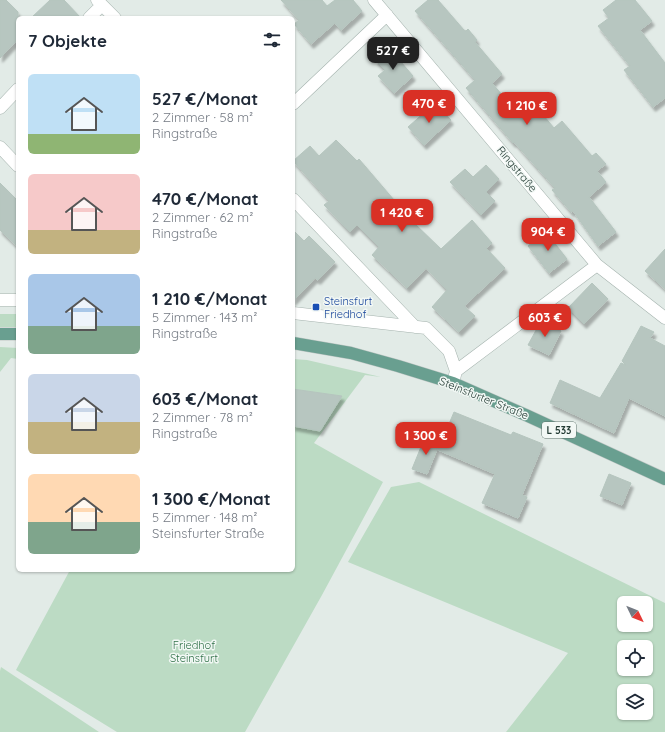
<!DOCTYPE html>
<html lang="de">
<head>
<meta charset="utf-8">
<style>
  :root { --surface:#fff; --page:#f6f6f7; --text:#1f2937; --muted:#747a83; --accent:#d93025 }
  body { margin:0; font-family:Quicksand,sans-serif; background:var(--page); color:var(--text); height:100vh; display:flex; flex-direction:column; font-size:15px; white-space:nowrap }
  * { box-sizing:border-box; margin:0 }
  p { font-size:13px; color:var(--muted) }
  .icon { flex:none; width:22px; height:22px; fill:none; stroke:currentColor; stroke-width:2; stroke-linecap:round; stroke-linejoin:round }
  .map { position:relative; flex:1; overflow:hidden }
  .drawer { position:absolute; left:16px; top:16px; width:279px; height:556px; display:flex; flex-direction:column; background:var(--surface); border-radius:6px; box-shadow:0 1px 3px #0004 }
  .drawer>* { flex:none }
  .needle { width:26px; rotate:133deg }
  .tools { position:absolute; left:617px; top:596px; display:grid; gap:8px }
  .tools a { display:grid; place-items:center; width:36px; height:36px; border-radius:6px; background:var(--surface); box-shadow:0 1px 3px #0004; font-size:20px }
  .price { position:absolute; translate:-50% -34px; padding:0 9px; border-radius:8px; background:var(--accent); color:#fff; font-size:13px; line-height:26px; filter:drop-shadow(0 1px 2px #0008) }
  .price::after { content:''; position:absolute; left:50%; top:24px; width:12px; height:9px; margin-left:-6px; background:inherit; clip-path:polygon(0 0,100% 0,50% 100%) }
  .price.current { background:#222; color:#fff }
  ul { padding:0; list-style:none }
  li { display:flex; align-items:center; gap:12px; height:100px; padding:0 12px }
  li span { display:grid; place-items:center; flex:none; width:112px; height:80px; border-radius:6px; color:#555 }
  li>.icon { margin-inline-start:auto }
  span .icon { width:48px; height:48px; fill:#fffc; stroke-width:1 }
  li b { font-size:17px }
  h2 { display:flex; justify-content:space-between; align-items:center; height:48px; padding:0 12px; font-size:17px }
  .map>svg:first-child { display:block }
</style>
</head>
<body>
<div class="map">
<svg width="665" height="732" viewBox="0 0 665 732">
  <defs>
    <filter id="shadow"><feDropShadow dx="2.5" dy="4.5" stdDeviation="1" flood-color="#0004"/></filter>
  </defs>
  <rect width="100%" height="100%" fill="#e2ebe7"/>
  <path fill="#bcdbc4" fill-rule="evenodd" d="M0,314h18v13h-18z
    M0,347l18,1v11l-7,-1 -11,14z
    M293,359l14,1 74,17 -16,-2 -51,68 69,39 -61,113 -77,137h-128l-101,-62 54,-100h223z
    M419,482l246,121v129h-159l62,-79 -220,-91 43,-75zM624,603h22v22h-22zM624,647h22v22h-22zM624,691h22v22h-22z
    M1,667l12,8 86,57h-99v-61z"/>
  <path fill="#b7c6c0" stroke="#b5c5be" filter="url(#shadow)" d="M0,0h6l12,12v27l-18,19z
    M50,0h14l17,18h-50z
    M281,0h41l5,6 8,-6h18l9,11 -21,19 -6,-7 -24,21 -17,-20 5,-4z
    M428,0h10l26,30 2,1 2,-2 9,11 -2,2 27,32 -10,9 21,25 14,-12 27,32 8,-7 30,35 4,-3 10,11 -9,7 9,11 -17,15 27,35 -18,14 -25,-35 -2,1 -19,-22 3,-2 -41,-46 -1,1 -47,-55 9,-8 -60,-69z
    M616,0h19l17,21 -12,9 25,33v35l-12,9 -29,-37 6,-4 -32,-40 11,-8 -6,-8z
    M389,48l24,28 -19,17 -16,-17 7,-6 -10,-10z
    M435,103l16,17 -27,25 -16,-18z
    M336,140l21,21 2,-2 53,62 29,28 31,-29 20,23 -6,5 19,20 -41,38 11,10 -16,16 -27,-25 15,-17 -21,-22 -19,20 -35,-33 7,-8 -22,-22 -7,7 -26,-27 5,-4 -36,-40 17,-15 9,10z
    M486,165l13,14 -13,13 9,9 -14,14 -31,-33 15,-13 8,8z
    M0,183l18,18v46l-18,-17z
    M293,230l11,11 5,-5 26,26 -17,18 -3,-2 -22,23z
    M546,232l21,27 -18,14 -21,-27z
    M665,249v40l-20,-18z
    M592,283l16,16 -24,25 -16,-16z
    M541,321l20,10 -12,24 -21,-10z
    M641,326l13,6 -4,6 15,8v70l-36,-18 -15,35 -64,-30 10,-23 40,18 21,-35 5,2 -4,-4z
    M293,389l49,7 -22,35 -27,-5z
    M454,412l57,23 2,-3 30,12 -21,51 5,2 -9,21 -36,-15 13,-29 -57,-24z
    M425,437l15,5 -13,32 -15,-5z
    M609,474l22,9 -9,22 -22,-9z"/>
  <g fill="none" stroke-linecap="round" stroke-linejoin="round">
    <defs>
      <path id="minor" d="M97,0l18,18
        M374,0l223,265 68,53
        M89,18l13,-13
        M293,104l94,-89
        M0,108l18,-19
        M0,147l18,19
        M293,199l122,128
        M0,300h18
        M293,313l133,15 23,23 7,20 -3,12
        M456,371l141,-106"/>
      <path id="major" d="M0,334h18
        M293,343l58,10 47,13 55,17 75,33 137,63"/>
    </defs>
    <use href="#minor" stroke="#a5b3ae" stroke-width="13"/>
    <use href="#major" stroke="#c1c8c6" stroke-width="13"/>
    <use href="#minor" stroke="#fff" stroke-width="12"/>
    <use href="#major" stroke="#699f90" stroke-width="12"/>
  </g>
  <rect fill="#1a4fb4" stroke="#f2f8f5" stroke-width="1.5" x="312" y="303" width="8" height="8" rx="2"/>
  <g text-anchor="middle" dominant-baseline="central" stroke-width="3" stroke-linejoin="round" paint-order="stroke">
    <rect fill="#f2f8f5" stroke="#61746e" stroke-width="1" x="542" y="422" width="34" height="16" rx="3"/>
    <g font-size="10" font-weight="bold" fill="#233b34">
      <text x="559" y="430">L 533</text>
    </g>
    <g font-size="11" fill="#233b34" stroke="#f2f8f5">
      <text transform="translate(517 169) rotate(50)">Ringstraße</text>
      <text transform="translate(484 398) rotate(22)">Steinsfurter Straße</text>
    </g>
    <g font-size="11" fill="#164399" stroke="#f2f8f5" text-anchor="start">
      <text x="324" y="301">Steinsfurt<tspan x="324" dy="13">Friedhof</tspan></text>
    </g>
    <g font-size="11" fill="#2f7047" stroke="#f2f8f5">
      <text x="194" y="645">Friedhof<tspan x="194" dy="13">Steinsfurt</tspan></text>
    </g>
  </g>
</svg>
<div class="tools">
<a><svg class="needle" viewBox="-14 -14 28 28"><path d="M0-13l5 13h-10z" fill="#e53935"/><path d="M0 13l5-13h-10z" fill="#747a83"/></svg></a>
<a><svg class="icon" aria-label="locate" viewBox="0 0 24 24"><circle cx="12" cy="12" r="6"/><path d="M12 2v4M12 18v4M2 12h4M18 12h4"/></svg></a>
<a><svg class="icon" aria-label="layers" viewBox="0 0 24 24"><path d="M12 4l9 5-9 5-9-5zM3 14l9 5 9-5"/></svg></a>
</div>
<b class="price current" style="left:393px;top:71px">527 €</b>
<b class="price" style="left:429px;top:124px">470 €</b>
<b class="price" style="left:527px;top:126px">1 210 €</b>
<b class="price" style="left:402px;top:233px">1 420 €</b>
<b class="price" style="left:548px;top:252px">904 €</b>
<b class="price" style="left:545px;top:338px">603 €</b>
<b class="price" style="left:426px;top:456px">1 300 €</b>
<section class="drawer">
<h2>7 Objekte<svg class="icon" aria-label="filters" viewBox="0 0 24 24"><path d="M4 7h16M4 17h16"/><circle cx="9" cy="7" r="2"/><circle cx="15" cy="17" r="2"/></svg></h2>
<ul>
<li><span style="background:linear-gradient(#bfe0f5 75%,#8fb573 0)"><svg class="icon" aria-label="home" viewBox="0 0 24 24"><path d="M3 11l9-7 9 7M6 9v11h12V9"/></svg></span><div><b>527 €/Monat</b><p>2 Zimmer · 58 m²</p><p>Ringstraße</p></div></li>
<li><span style="background:linear-gradient(#f6c9c9 70%,#c2b280 0)"><svg class="icon" aria-label="home" viewBox="0 0 24 24"><path d="M3 11l9-7 9 7M6 9v11h12V9"/></svg></span><div><b>470 €/Monat</b><p>2 Zimmer · 62 m²</p><p>Ringstraße</p></div></li>
<li><span style="background:linear-gradient(#a9c7e8 65%,#7fa58c 0)"><svg class="icon" aria-label="home" viewBox="0 0 24 24"><path d="M3 11l9-7 9 7M6 9v11h12V9"/></svg></span><div><b>1 210 €/Monat</b><p>5 Zimmer · 143 m²</p><p>Ringstraße</p></div></li>
<li><span style="background:linear-gradient(#c9d6e8 60%,#c2b280 0)"><svg class="icon" aria-label="home" viewBox="0 0 24 24"><path d="M3 11l9-7 9 7M6 9v11h12V9"/></svg></span><div><b>603 €/Monat</b><p>2 Zimmer · 78 m²</p><p>Ringstraße</p></div></li>
<li><span style="background:linear-gradient(#ffd9b3 60%,#7fa58c 0)"><svg class="icon" aria-label="home" viewBox="0 0 24 24"><path d="M3 11l9-7 9 7M6 9v11h12V9"/></svg></span><div><b>1 300 €/Monat</b><p>5 Zimmer · 148 m²</p><p>Steinsfurter Straße</p></div></li>
</ul>
</section>
</div>
</body>
</html>
